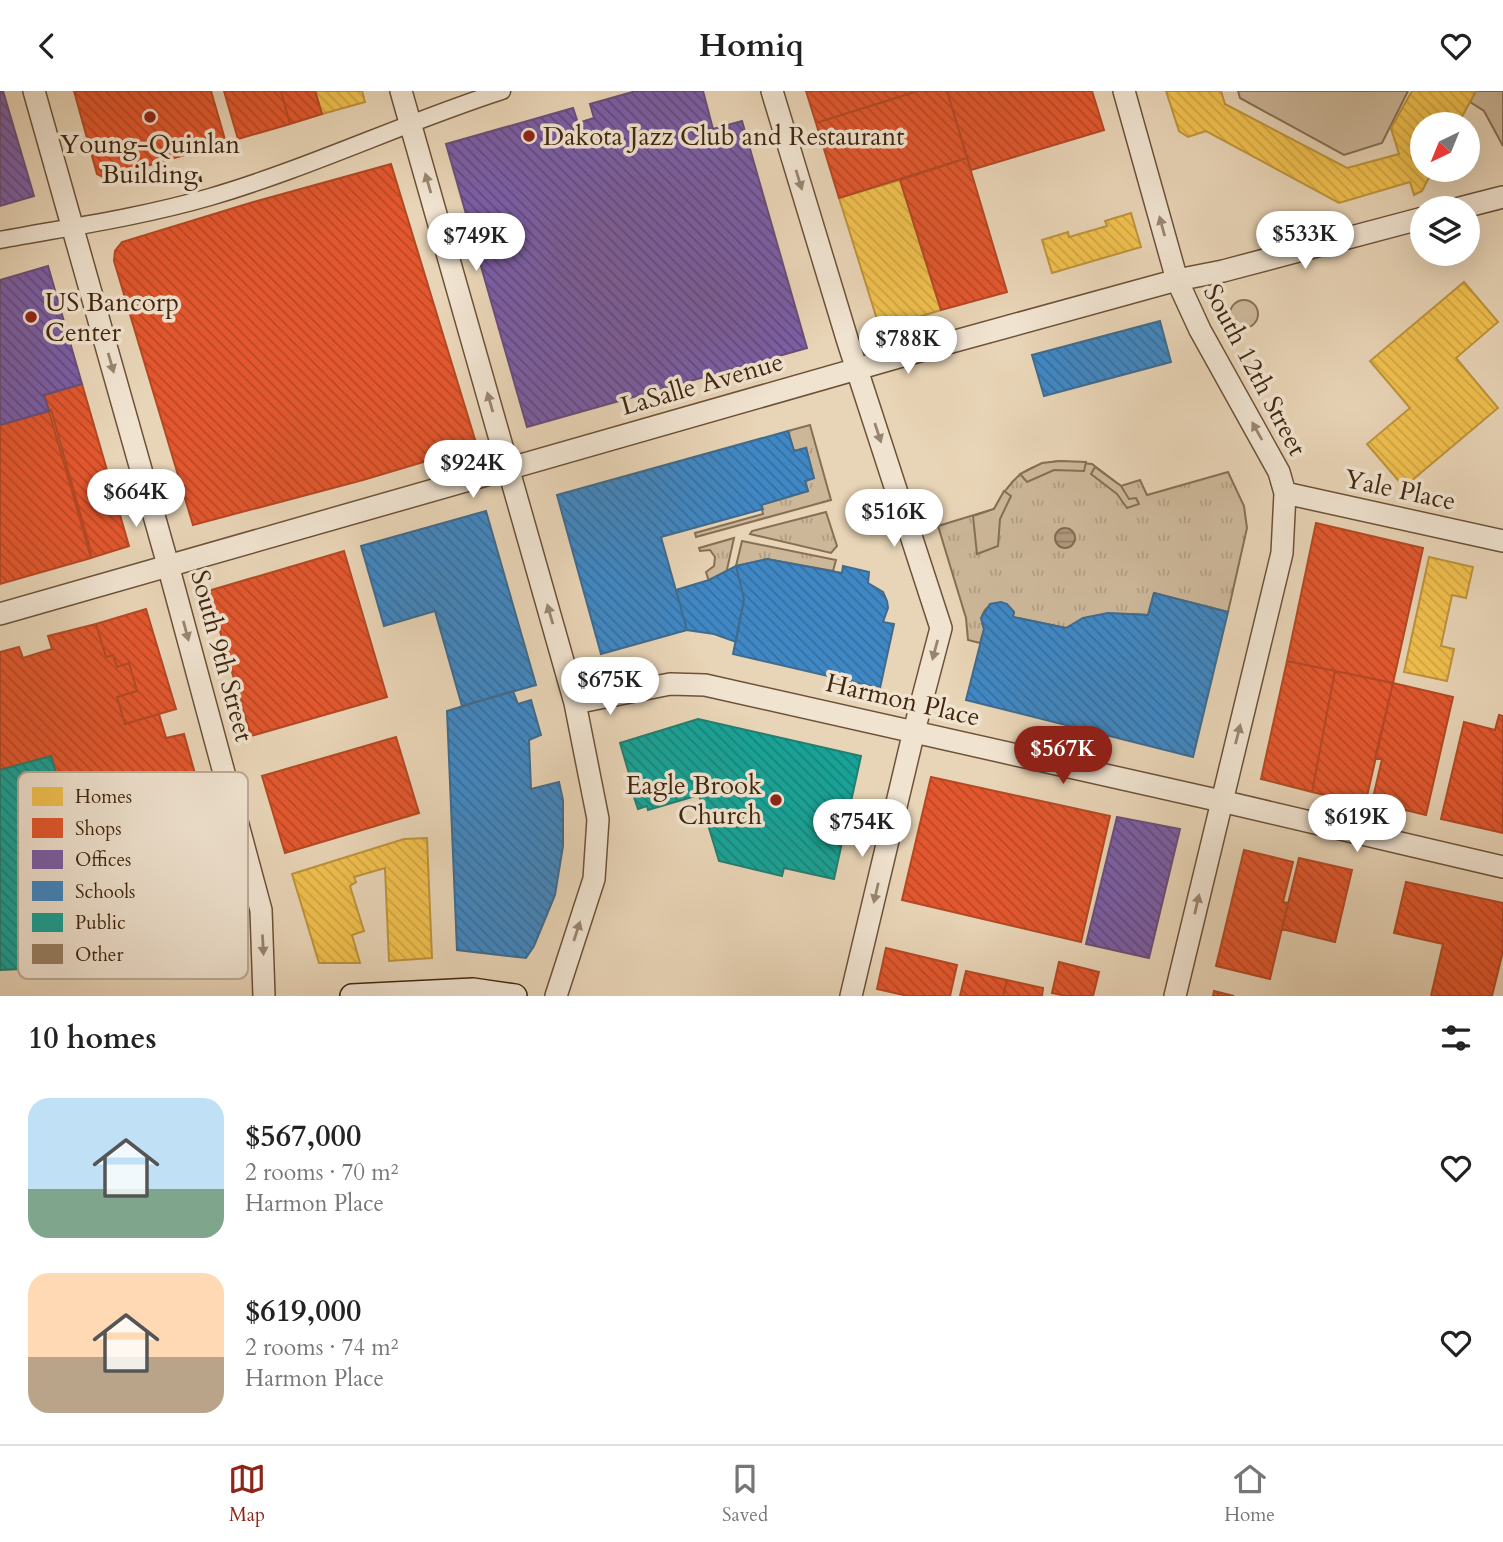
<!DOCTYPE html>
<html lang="en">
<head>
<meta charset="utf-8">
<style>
  :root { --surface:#fff; --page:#f2f2f2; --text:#222; --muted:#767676; --line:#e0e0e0; --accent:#8f2418 }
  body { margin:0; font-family:Cardo,serif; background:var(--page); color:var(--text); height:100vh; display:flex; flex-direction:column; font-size:26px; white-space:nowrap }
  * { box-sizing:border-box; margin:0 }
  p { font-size:23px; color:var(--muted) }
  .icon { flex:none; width:38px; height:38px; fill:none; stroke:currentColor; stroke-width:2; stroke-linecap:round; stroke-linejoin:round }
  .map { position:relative; height:905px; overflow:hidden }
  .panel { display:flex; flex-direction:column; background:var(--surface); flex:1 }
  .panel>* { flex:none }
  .needle { width:46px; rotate:223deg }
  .buttons { position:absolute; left:1410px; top:21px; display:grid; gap:14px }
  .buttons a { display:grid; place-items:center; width:70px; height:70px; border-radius:50%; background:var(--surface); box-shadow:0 7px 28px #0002; font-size:35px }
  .price { position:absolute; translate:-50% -60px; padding:0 16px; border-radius:24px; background:#fff; color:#222; font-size:23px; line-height:46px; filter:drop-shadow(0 2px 4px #0008) }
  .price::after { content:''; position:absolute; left:50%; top:42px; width:21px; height:16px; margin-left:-10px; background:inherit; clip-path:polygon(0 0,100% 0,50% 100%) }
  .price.current { background:var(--accent); color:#fff }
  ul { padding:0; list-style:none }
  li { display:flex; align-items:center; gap:21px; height:175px; padding:0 28px }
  li span { display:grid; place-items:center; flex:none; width:196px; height:140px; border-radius:21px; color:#555 }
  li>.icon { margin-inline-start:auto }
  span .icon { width:84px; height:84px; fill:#fffc; stroke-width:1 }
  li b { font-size:30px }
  h2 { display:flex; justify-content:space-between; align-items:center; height:84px; padding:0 28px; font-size:30px }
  header { display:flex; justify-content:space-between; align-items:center; height:91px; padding:0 28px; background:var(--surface); font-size:32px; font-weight:700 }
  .dock { display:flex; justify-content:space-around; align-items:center; height:98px; border-top:2px solid var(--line); background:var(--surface); font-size:19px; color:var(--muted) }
  .dock a { display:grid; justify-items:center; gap:4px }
  .dock .current { color:var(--accent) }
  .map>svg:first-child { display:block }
</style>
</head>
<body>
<header><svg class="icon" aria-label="back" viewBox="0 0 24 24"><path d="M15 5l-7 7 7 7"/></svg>Homiq<svg class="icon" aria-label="heart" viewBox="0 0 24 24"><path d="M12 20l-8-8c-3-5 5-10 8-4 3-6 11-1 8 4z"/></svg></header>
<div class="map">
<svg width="1503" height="905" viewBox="0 0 1503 905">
  <defs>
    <pattern id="grass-tufts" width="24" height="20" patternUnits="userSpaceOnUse" patternTransform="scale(1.75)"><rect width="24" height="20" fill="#ccb799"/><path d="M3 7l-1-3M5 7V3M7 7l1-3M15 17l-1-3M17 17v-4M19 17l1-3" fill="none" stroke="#b09d83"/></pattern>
    <pattern id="water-rules" width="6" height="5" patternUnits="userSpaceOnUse" patternTransform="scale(1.75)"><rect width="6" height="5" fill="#b0997d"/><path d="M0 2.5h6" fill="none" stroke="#917d65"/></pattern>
    <pattern id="homes-back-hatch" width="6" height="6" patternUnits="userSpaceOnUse" patternTransform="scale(1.75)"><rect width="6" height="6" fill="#f2c14e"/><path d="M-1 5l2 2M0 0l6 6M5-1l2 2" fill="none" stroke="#d1a643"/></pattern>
    <pattern id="shops-back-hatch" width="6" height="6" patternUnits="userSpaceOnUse" patternTransform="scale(1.75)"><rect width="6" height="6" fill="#e4572e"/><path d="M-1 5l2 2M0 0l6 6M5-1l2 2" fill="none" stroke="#ba4826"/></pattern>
    <pattern id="offices-back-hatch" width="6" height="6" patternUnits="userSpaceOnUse" patternTransform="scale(1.75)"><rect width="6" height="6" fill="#7b5ea7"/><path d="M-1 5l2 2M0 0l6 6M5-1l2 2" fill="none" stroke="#614a7e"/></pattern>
    <pattern id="schools-back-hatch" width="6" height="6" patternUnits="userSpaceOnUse" patternTransform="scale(1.75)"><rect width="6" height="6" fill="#3f88c5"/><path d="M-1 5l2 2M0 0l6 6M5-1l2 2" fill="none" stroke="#366f9e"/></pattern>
    <pattern id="public-back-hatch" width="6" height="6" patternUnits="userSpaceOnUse" patternTransform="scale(1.75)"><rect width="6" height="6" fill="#17a398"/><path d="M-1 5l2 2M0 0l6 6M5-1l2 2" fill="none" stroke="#16857a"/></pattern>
    <pattern id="building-back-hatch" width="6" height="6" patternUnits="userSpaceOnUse" patternTransform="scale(1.75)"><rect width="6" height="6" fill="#988165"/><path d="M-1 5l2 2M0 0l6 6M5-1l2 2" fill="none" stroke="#7e6a52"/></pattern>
  </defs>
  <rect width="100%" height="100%" fill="#e8d4b6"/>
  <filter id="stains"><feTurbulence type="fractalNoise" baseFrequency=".00286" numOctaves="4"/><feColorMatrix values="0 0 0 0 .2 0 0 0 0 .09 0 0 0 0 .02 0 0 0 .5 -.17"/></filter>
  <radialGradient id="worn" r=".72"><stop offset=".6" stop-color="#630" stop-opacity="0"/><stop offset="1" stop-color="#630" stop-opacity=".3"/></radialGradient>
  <path fill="url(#grass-tufts)" stroke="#876f54" stroke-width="2" d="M810,334l21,75 -135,37 -1,-4 68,-19 -2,-9 47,-14 -3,-10 9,-3 -8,-30 -12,3 -6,-20z
    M1060,370l32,3 29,22 19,-6 7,15 81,-23 16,34 3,22 -19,84 -74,-19 -6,22c-32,-2 -53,-4 -82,13l-53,-11 1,-5c-14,-19 -40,-4 -30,17l-4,14 -12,-3 -2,-22 -28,-92 56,-17c17,-31 30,-44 66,-48z
    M826,421l11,34 -6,7 -81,-19 2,-3z
    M734,447l-16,72 -12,-38 8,-6 1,-9 -5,-7 -10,1 -1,-3z
    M742,450l94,19 -3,11 -66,-12 -31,7z"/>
  <path fill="#ccb799" stroke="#876f54" stroke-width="2" d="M1238,0h170l-26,52 -38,12 -104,-57z
    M1476,0h27v55l-19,-35 -14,-9z
    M1230 223a14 14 0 1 1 28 0a14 14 0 1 1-28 0Z
    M1060,370l26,1 -2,9 -30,-1 -27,12 -7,-8 22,-11z
    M1095,376l26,19 8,13 7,-1 3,6 -12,4 -10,-14 -26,-20z
    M1004,400l7,5 -11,23 -2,27 -21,8 -4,-38 21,-7z"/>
  <path fill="url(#water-rules)" stroke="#846b51" stroke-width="2" d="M1055 447a10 10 0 1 1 20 0a10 10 0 1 1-20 0Z"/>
  <path fill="url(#homes-back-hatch)" stroke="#bd933b" stroke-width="2" d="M315,0h47l3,11 -43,12z
    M1166,0h55l4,13 122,64 52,-14 -8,-26 21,-37h64l-18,33h-35v46h10l-11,21 -8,4 -4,-13 -71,21 -133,-72 -18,6 -9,-6z
    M900,89l41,130 -61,19 -41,-131z
    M1131,122l10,34 -89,26 -10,-33 26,-8 1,5 38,-11 -2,-5z
    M1464,191l34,40 -42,36 42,50 -94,79 -37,-43 43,-36 -40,-47z
    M1429,466l44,10 -7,31 -14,-3 -11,51 13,3 -7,32 -43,-9z
    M427,747l5,120 -43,3 -4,-93 -31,9 2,5 -6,4 14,45 -12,4 8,28h-41l-27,-89 112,-35z"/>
  <path fill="url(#shops-back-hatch)" stroke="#b34924" stroke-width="2" d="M74,0h137l15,52 -121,35 -8,-4z
    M224,0h57l9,33 -52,15z
    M281,0h34l7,23 -32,10z
    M806,0h112l-102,32z
    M918,0h29l20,67 -128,40 -23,-75z
    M947,0h145l12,39 -133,40z
    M967,67l40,134 -66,18 -41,-130z
    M391,73l86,282 -114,34 -170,45 -79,-264 1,-10 7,-9 128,-39z
    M82,293l47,162 -38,12 -1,-10 -39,-138 -2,1 -5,-16z
    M49,320l42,147 -91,26v-159z
    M1316,432l107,25 -30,135 -106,-22z
    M344,460l43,146 -136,39 -43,-145z
    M146,518l30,100 -51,15 -8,-27 20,-6 -8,-28 -12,4 -4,-12 -7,2 -10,-33z
    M96,533l10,33 7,-2 4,12 12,-4 8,28 -20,6 8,27 34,-10 7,24 18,-4 44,159 4,41 -4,25 -86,5 -2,-7h-32l-57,-201 -51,14v-118l19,-5 4,11 19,-6 10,-3 -4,-13z
    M1287,570l48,10 -23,121 -51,-13z
    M1335,580l58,12 -28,122 -53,-13z
    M1393,592l60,14 -27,118 -54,-13 10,-43 -7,-1z
    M1499,624l4,1v117l-62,-14 23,-97 31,8z
    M396,646l23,76 -134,40 -23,-77z
    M931,686l179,39 -29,126 -179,-42z
    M1244,759l49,12 -10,40 5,1 -18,76 -54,-13z
    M1299,767l53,12 -17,72 -53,-13z
    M1406,791l97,21v48l-11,45h-61l12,-52 -49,-11z
    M886,857l71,17 -7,31h-42l-31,-7z
    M1059,871l40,10 -6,24h-27l-14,-3z
    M966,880l41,9 -4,16h-43z
    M1007,889l36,8 -1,8h-39z
    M1214,900l20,5h-21z"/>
  <path fill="url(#offices-back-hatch)" stroke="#6a4e79" stroke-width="2" d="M0,0h3l31,105 -34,10z
    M636,0h67l10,38 29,-8 65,227 -280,79 -81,-283 127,-36 5,15 16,-5 -4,-14z
    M48,175l34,118 -38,11 5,16 -49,14v-145z
    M1117,726l63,12 -31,129 -63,-14z"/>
  <path fill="url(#schools-back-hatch)" stroke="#406b8e" stroke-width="2" d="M1160,230l11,41 -127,34 -12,-41z
    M788,340l6,20 12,-3 8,30 -9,3 3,10 -47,14 2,4 -102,28 26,93 -86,24 -44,-159z
    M486,420l50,174 -74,21 -27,-95 -51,15 -23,-80z
    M767,468l75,14 1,-7 26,6 -1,11 15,9 4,9 1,7 -5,14 11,2 -14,64 -147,-34 11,-55 -8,-33z
    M736,475l8,33 -8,43 -22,-8 -27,-4 -11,-40 33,-10z
    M1154,502l74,19 -35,145 -227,-57 18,-71 -3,-11 9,-14 11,-2 6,2 7,8 -1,5 53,11 17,-10 25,-5 40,2z
    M513,600l5,13 13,-4 10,35 -12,5 2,49 28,-7 4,18v46l-8,49 -21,51 -8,12 -69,-8 -10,-239z"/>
  <path fill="url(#public-back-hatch)" stroke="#247e6f" stroke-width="2" d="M698,628l163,37 -27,123 -50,-11 -2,8 -63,-15 -20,-66 -51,15 -1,-4 -9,3 -5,-15h2l-15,-51z
    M51,665l58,209 -109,5v-200z"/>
  <path fill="url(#building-back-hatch)" stroke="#42270e" stroke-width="2" d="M200,84l1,6 -19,5 -2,-6z"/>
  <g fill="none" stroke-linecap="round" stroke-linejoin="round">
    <defs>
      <path id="minor" d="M0,149c70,-13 141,-23 210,-43 99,-29 193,-74 292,-106"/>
      <path id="tertiary" d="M34,0l134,474 93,345 3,86
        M401,0l174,612 23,116 -4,60 -38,117
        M772,0l76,251 93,286 -27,103 -63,265
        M1124,0l53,189 23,50 79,142 6,21 -3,60 -107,443
        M1460,117l43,-11
        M1285,402l218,48
        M0,523l948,-271 229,-63 46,-9 200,-53
        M575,612l95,-19 35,1 516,116 282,66"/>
      <path id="secondary" d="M352,905l121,-6 42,6"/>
    </defs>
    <use href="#minor" stroke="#6c5238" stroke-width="19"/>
    <use href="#tertiary" stroke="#6c5238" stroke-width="24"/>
    <use href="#secondary" stroke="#42270e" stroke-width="26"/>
    <use href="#minor" stroke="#f0e3d0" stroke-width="16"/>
    <use href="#tertiary" stroke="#f0e3d0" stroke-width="21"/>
    <use href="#secondary" stroke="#f0e3d0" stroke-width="23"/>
  </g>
  <defs><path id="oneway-solid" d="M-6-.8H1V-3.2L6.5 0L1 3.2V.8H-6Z" transform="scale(1.75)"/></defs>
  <g fill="#99856f">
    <use href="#oneway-solid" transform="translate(799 89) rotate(73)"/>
    <use href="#oneway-solid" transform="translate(428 92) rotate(-106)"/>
    <use href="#oneway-solid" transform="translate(1162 135) rotate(-105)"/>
    <use href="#oneway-solid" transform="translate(111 272) rotate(74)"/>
    <use href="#oneway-solid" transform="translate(490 311) rotate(-106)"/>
    <use href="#oneway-solid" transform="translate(1257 340) rotate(-119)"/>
    <use href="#oneway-solid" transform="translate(878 342) rotate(72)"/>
    <use href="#oneway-solid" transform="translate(550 523) rotate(-106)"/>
    <use href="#oneway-solid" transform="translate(186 540) rotate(75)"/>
    <use href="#oneway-solid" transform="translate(935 559) rotate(105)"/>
    <use href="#oneway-solid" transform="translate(1238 643) rotate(-76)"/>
    <use href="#oneway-solid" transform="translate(876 802) rotate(103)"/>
    <use href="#oneway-solid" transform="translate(1197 813) rotate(-77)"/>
    <use href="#oneway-solid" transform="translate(577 840) rotate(-72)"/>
    <use href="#oneway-solid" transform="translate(263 854) rotate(87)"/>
  </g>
  <g fill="#8f2418" stroke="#f0e3d0" stroke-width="2.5">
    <circle cx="150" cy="26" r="7"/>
    <circle cx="529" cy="45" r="7"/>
    <circle cx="31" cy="226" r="7"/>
    <circle cx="776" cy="709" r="7"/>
  </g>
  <g text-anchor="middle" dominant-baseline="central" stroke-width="7" stroke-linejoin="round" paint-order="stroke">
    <g font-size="26" fill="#42270e" stroke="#f0e3d0" text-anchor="start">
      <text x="543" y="45">Dakota Jazz Club and Restaurant</text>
      <text x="150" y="53" text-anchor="middle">Young-Quinlan<tspan x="150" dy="30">Building</tspan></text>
      <text x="45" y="211">US Bancorp<tspan x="45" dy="30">Center</tspan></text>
      <text x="762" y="694" text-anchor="end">Eagle Brook<tspan x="762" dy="30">Church</tspan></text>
    </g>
    <g font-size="26" fill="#42270e" stroke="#f0e3d0">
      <text transform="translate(1255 279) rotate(62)">South 12th Street</text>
      <text transform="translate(702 293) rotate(-16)">LaSalle Avenue</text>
      <text transform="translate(1400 399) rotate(12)">Yale Place</text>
      <text transform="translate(222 565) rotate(75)">South 9th Street</text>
      <text transform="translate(903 609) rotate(13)">Harmon Place</text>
    </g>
  </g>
  <rect x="18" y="681" width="230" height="207" rx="10" fill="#f0e3d0" stroke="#bcab96" stroke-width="2"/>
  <rect x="32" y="696" width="31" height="19" fill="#f2c14e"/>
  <rect x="32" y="727" width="31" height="20" fill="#e4572e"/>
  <rect x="32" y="759" width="31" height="19" fill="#7b5ea7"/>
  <rect x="32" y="790" width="31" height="20" fill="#3f88c5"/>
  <rect x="32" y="822" width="31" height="19" fill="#17a398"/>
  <rect x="32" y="853" width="31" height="20" fill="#988165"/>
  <g font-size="19" fill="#42270e">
    <text x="75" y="712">Homes</text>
    <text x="75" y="744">Shops</text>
    <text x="75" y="775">Offices</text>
    <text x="75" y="807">Schools</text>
    <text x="75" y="838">Public</text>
    <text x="75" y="870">Other</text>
  </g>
  <rect width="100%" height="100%" filter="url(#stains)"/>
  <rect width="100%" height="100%" fill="url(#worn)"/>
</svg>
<div class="buttons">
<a><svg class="needle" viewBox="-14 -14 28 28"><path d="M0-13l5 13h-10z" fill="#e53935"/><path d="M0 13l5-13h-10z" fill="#767676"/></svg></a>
<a><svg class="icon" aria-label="layers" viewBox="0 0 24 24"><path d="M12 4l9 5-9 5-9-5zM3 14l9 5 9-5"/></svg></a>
</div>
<b class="price" style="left:1305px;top:180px">$533K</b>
<b class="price" style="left:476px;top:182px">$749K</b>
<b class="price" style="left:908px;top:285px">$788K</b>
<b class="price" style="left:473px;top:409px">$924K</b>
<b class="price" style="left:136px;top:438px">$664K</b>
<b class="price" style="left:894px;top:458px">$516K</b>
<b class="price" style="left:610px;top:626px">$675K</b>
<b class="price current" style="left:1063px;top:695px">$567K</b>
<b class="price" style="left:1357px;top:763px">$619K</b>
<b class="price" style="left:862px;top:768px">$754K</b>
</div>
<section class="panel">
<h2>10 homes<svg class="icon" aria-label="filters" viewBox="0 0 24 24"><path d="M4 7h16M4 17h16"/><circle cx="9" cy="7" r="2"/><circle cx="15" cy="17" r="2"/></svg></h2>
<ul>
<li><span style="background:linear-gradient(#bfe0f5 65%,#7fa58c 0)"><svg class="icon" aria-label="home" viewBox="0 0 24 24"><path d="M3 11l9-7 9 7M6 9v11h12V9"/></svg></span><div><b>$567,000</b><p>2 rooms · 70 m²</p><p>Harmon Place</p></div><svg class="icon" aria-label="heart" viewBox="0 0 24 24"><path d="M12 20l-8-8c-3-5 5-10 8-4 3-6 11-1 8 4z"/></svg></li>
<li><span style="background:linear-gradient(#ffd9b3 60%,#b9a48a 0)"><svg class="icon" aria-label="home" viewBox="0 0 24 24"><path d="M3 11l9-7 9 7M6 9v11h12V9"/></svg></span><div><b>$619,000</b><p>2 rooms · 74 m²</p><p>Harmon Place</p></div><svg class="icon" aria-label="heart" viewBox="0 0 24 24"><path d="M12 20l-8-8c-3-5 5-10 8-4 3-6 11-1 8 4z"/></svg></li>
</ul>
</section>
<nav class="dock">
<a class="current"><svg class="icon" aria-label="map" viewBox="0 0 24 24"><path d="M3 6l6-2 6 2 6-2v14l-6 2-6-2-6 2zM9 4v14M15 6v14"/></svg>Map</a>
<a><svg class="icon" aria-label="saved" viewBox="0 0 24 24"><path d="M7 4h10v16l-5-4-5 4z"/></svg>Saved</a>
<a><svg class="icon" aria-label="home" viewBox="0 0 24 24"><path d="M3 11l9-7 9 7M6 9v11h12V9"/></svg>Home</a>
</nav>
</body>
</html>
